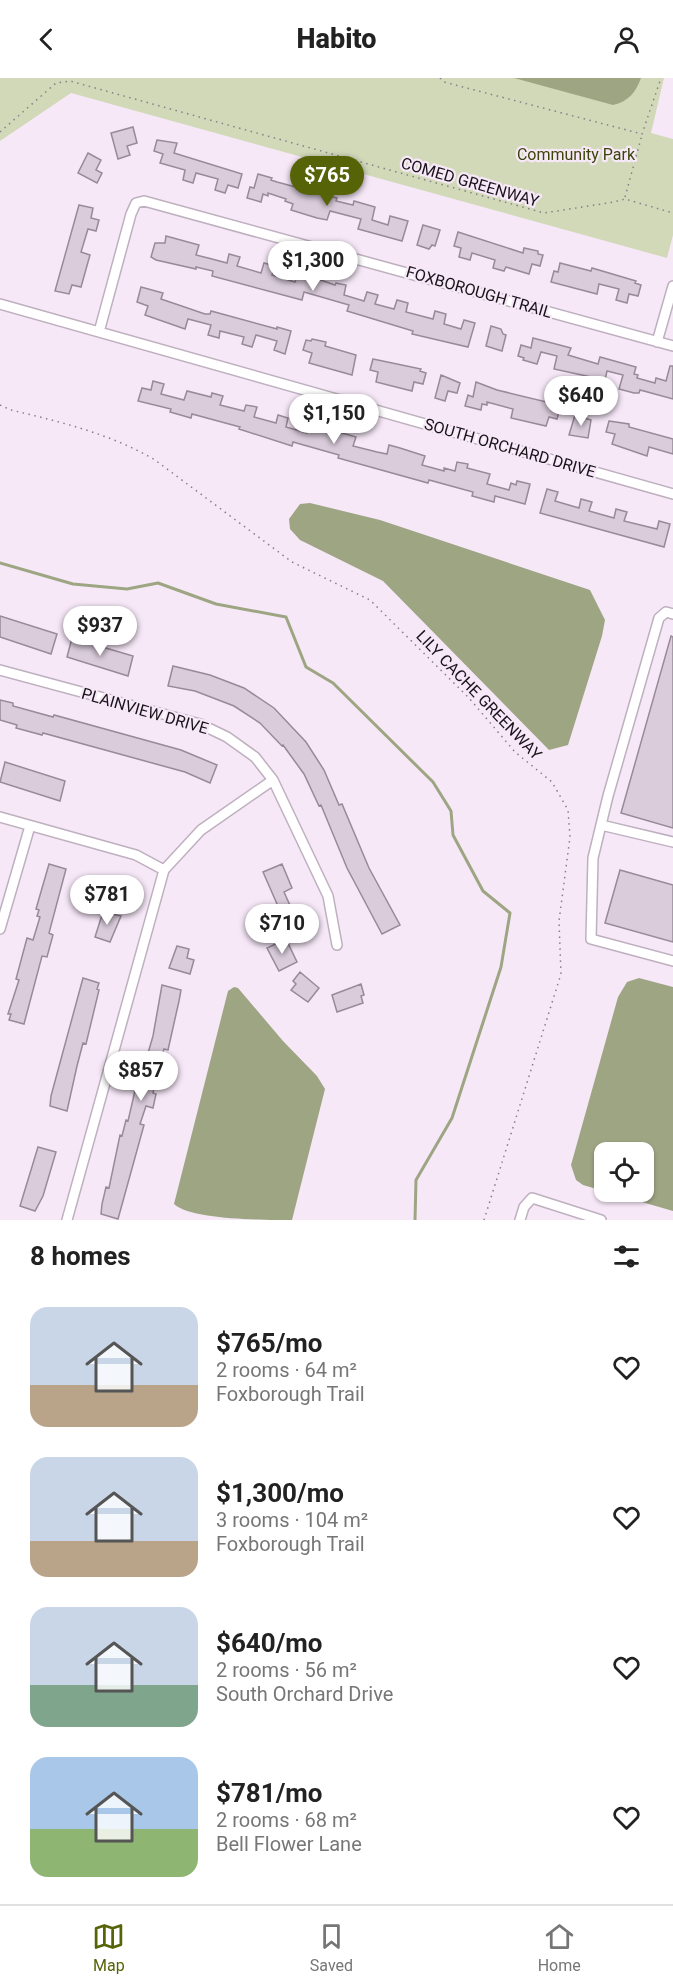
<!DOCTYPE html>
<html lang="en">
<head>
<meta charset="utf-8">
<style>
  :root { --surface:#fff; --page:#f6f6f6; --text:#222; --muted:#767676; --line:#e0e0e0; --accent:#566407 }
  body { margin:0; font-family:Roboto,sans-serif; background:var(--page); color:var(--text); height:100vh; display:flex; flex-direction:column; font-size:22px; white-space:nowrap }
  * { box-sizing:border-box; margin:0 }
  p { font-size:20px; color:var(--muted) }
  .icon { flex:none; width:33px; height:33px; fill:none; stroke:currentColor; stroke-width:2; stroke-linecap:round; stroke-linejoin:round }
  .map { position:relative; height:1142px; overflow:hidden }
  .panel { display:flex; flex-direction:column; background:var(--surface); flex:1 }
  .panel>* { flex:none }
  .tools { position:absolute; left:594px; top:1064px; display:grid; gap:12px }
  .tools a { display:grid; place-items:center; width:60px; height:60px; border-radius:12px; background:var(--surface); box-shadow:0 2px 4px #0004; font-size:30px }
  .price { position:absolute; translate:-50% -51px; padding:0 14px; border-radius:21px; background:#fff; color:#222; font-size:20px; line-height:39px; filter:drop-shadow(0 2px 3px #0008) }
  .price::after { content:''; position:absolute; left:50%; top:36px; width:18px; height:14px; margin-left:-9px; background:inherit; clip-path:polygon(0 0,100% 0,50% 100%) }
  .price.current { background:var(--accent); color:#fff }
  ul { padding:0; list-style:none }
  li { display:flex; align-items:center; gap:18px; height:150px; padding:0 30px }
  li span { display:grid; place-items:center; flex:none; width:168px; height:120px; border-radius:18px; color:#555 }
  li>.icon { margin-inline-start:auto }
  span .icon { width:72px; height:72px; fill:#fffc; stroke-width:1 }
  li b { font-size:26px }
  h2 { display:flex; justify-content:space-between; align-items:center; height:72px; padding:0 30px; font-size:26px }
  header { display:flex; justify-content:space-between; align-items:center; height:78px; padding:0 30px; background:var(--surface); font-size:27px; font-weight:800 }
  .tab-bar { display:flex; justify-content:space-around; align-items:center; height:84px; border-top:2px solid var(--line); background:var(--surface); font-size:16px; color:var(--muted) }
  .tab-bar a { display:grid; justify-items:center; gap:3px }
  .tab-bar .current { color:var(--accent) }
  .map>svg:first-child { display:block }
</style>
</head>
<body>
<header><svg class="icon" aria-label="back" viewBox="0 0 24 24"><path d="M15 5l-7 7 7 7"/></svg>Habito<svg class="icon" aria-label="person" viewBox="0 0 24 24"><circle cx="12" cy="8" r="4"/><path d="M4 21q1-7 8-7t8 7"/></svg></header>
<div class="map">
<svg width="673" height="1142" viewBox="0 0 673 1142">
  <rect width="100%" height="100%" fill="#f7e8f8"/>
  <path fill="#d1d9b9" d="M0,0h664l-13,55 22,6v96l-6,23 -596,-165 -71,48z"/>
  <path fill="#9da583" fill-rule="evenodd" d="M514,0h127c-5,14 -13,24 -28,27z
    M310,425l70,17 210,70 15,30 -3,16 -34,109 -19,5 -166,-169 -83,-41 -10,-11 -1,-10 11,-15z
    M639,900l34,9v224l-90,-26 -7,-5 -5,-15 47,-168 9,-15zM604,1074h40v39h-40z
    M234,909l4,1 45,53 34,35 8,13 -33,131c-27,0 -101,0 -118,-16l54,-213z"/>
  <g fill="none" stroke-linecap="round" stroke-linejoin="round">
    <path stroke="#9da583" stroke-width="3" d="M0,485l73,21 54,5 31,-6 58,21 70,13 20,50 27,16 100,99 18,29 2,24 30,56 27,22 -9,54 -49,151 -36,62 -1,40"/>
  </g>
  <path fill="#dbccdc" stroke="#988a98" stroke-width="1.5" d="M133,49l4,16 -10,3 3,9 -12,4 -7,-26z
    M157,62l20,3 -3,10 68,21 -4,14 -10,-3 -3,8 -10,-3 3,-11 -22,-6 -3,10 -10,-3 2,-10 -25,-7 3,-9 -9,-3z
    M88,75l13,7 -5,10 6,3 -5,10 -19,-10z
    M258,96l14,4 -1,2 6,2 60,16 -1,3 17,4 1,-4 21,6 -3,13 16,5 2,-9 18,5 -6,20 -44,-12 3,-10 -31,-8 -3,9 -10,-2 -26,-8 2,-6 -8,-3 1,-2 -18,-6v3l-5,-2 -2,8 -14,-4 3,-11 4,1z
    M79,127l14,3 -2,10 8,2 -3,11 -8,-2 -7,23 9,3 -9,32 -9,-2 -3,9 -14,-3z
    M423,147l17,5 -5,16 -3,-1 -3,4 -12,-4z
    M458,154l65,21 1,-5 14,3v3l5,1 -3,11 -8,-2 -3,10 -23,-7 -2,4 -11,-3 2,-8 -23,-7 -2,7 -11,-3 2,-9 -7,-2z
    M166,158l33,9 -3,10 16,4 15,4 2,-9 11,3 -3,9 24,7 3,-10 11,3 -3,9 23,7 3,-10 37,13 1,-2 10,2 -2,10 20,6 3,-9 11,3 -3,9 19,5 3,-9 11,3 -2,9 27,7 2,-8 11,3 -2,10 17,5 3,-9 11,3 -7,24 -56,-13 1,-3 -66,-20 2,-6 -45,-13 -2,8 -90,-24 1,-5 -17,-4v2l-40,-9 -5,-3 4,-14h10z
    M560,185l31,8 1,-3 44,13 -1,2 6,2 -3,11 -9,-2 -2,9 -11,-3 3,-11 -20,-5 -2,10 -46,-12 3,-11 4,1z
    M141,209l22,6 -2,6 44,15h5l1,-3 66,18v-2l14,4 -6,23 -11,-4 3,-9 -21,-6 -4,12 -10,-3 2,-7 -24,-6 -1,7 -11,-3 3,-10 -23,-6 -3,10 -40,-14 3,-9 -11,-4z
    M491,248l10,3 2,5 3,1 -4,16 -16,-5z
    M533,260l38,10 -3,7 30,9 2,-7 36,10 -2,7 4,1 -1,3 18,5 1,-5 10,3 4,-15h3v33l-33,-9 -1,3h-5l-15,-4 4,-14 -16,-4 -2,9 -51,-11 3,-13 -16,-4 -4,12 -14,-4 1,-2 -6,-2 3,-11 10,3z
    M312,261l14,3 -1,4 31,9 -4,20 -43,-12 3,-10 -9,-3 3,-10 5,1z
    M373,281l48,10 -1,2 6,2 -3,11 -9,-2 -2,9 -36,-9 2,-10 -8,-2z
    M441,297l19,8 -3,10 -9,-2 -3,10 -10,-3z
    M153,303l11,3 -3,10 23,6 3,-9 24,6 1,-4 11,3 -3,9 24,6 2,-6 11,2 -3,10 22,6 2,-8 10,3 -2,9 21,6 2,-4 10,2 1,-4 15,4 21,6 -3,9 24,6 10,2 2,-9 11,3 25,8 -3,9 22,6v-3l11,3 2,-9 11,2 -1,4 23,6 -3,10 22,6 2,-7 5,2 1,-4 13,3 -5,20 -30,-8 -1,6 -22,-6 1,-4 -44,-12 -1,3 -90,-25 1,-3 -46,-13 -1,4 -53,-17 1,-2 -48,-13 -1,4 -21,-6 1,-3 -33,-8 4,-13 9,2z
    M476,304l21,8 58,14v3l5,1 -3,11 -8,-2 -3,9 -35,-8 2,-9 -26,-7v3l-5,-1 -1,6 -16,-4 3,-11 5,2z
    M575,337l16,5 -3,18 -19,-3z
    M609,343l20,3v3l44,12v15l-24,-7 -2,9 -35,-12 3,-10 -9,-2z
    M547,411l11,3 -3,9 24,7 2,-9 11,3 -3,9 25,7 2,-9 11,3 -3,9 33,8 2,-8 11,3 -6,23 -124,-34z
    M0,538l57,18 -6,20 -51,-17z
    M671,558l2,1v191l-52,-15z
    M72,560l61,18 -5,20 -61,-19z
    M173,588l37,9 34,13 30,20 32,34 18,28 15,35 3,-1 27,64 31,57 -18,9 -35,-66 -26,-63 -2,1 -15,-32 -21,-29 -1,1 -22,-23 -26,-17 -39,-15 -27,-5z
    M0,622l13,3v3l40,11 1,-2 127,35 36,15 -7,18 -25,-11 -142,-39 -1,2 -26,-7 1,-3 -17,-5z
    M5,684l60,19 -5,20 -60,-19z
    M49,786l17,5 -17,64 4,2 -6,22 -5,-1 -18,68 -15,-4 2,-6h-3l11,-34 -3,-1 11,-41 6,2 7,-23 -3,-1 2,-6 -3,-1z
    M282,786l10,24 -8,4 14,31 -18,9 -11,-24 8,-4 -14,-32z
    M620,792l53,15v57l-68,-19z
    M103,834l18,4 -11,26 -15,-5z
    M286,861l11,23 -18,9 -12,-23z
    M177,868l12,3 -2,9 7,2 -4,14 -21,-6z
    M300,894l19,16 -11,14 -17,-12 5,-6 -3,-3z
    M83,900l16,5 -2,6 2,1 -13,54 -3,-1 -6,23 -10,45 -17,-5 1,-10z
    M361,906l3,11 -3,1 2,7 -26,9 -5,-17z
    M162,907l19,5 -2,11 -11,49 -4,-1 -7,23 -4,21 3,1 -3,14 -7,-2 -6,18 4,1 -26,94 -17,-5 1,-10 4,-17 3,1 11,-53 2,1 4,-16 2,1 16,-69 4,1 5,-17z
    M38,1069l18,5 -13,44 -8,15 -15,-5z"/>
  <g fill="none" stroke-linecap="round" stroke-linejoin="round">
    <defs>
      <path id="minor" d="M0,226l673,190
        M99,254l32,-118 5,-11 8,-2 529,145
        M657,264l16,-56
        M673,536l-7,-2 -7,6 -51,178 -15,62 -2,81 82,22
        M0,592l200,54 27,13 28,20 18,23 55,116 9,49
        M0,739l136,38 28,15
        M601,747l72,17
        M0,851l30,-103
        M67,1142l97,-350 37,-40 72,-50
        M520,1142l4,-13 8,-9 69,22"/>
    </defs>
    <use href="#minor" stroke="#beb0bf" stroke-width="12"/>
    <path stroke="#887e89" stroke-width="1.5" stroke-dasharray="1.5 4.5" stroke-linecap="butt" d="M440,0l4,4 198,52 19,-56
      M0,54l56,-49 14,-2 474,132 70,-11 11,-3 48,14
      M625,119l17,-62
      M0,327l11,5c50,12 100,24 144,50l137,102 78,38 99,98 46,54 37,30 16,28 2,27 -11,84 2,53 -77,246"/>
    <use href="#minor" stroke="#fff" stroke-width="9"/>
  </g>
  <g text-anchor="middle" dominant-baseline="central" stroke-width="4.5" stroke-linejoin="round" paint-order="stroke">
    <g font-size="16" fill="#3b4509" stroke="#f7e8f8">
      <text x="576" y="76">Community Park</text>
    </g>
    <g font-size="16" fill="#181319" stroke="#f7e8f8">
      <text transform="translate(470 104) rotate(16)">COMED GREENWAY</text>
      <text transform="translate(479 214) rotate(16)">FOXBOROUGH TRAIL</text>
      <text transform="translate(510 370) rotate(16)">SOUTH ORCHARD DRIVE</text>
      <text transform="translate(479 617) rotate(46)">LILY CACHE GREENWAY</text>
      <text transform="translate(145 633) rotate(16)">PLAINVIEW DRIVE</text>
    </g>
  </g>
</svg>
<div class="tools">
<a><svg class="icon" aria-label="locate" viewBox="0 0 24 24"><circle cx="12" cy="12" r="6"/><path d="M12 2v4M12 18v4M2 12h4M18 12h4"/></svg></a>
</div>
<b class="price current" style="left:327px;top:129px">$765</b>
<b class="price" style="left:313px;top:214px">$1,300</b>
<b class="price" style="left:581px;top:349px">$640</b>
<b class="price" style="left:334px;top:367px">$1,150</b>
<b class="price" style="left:100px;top:579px">$937</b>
<b class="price" style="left:107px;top:848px">$781</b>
<b class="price" style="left:282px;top:877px">$710</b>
<b class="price" style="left:141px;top:1024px">$857</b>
</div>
<section class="panel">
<h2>8 homes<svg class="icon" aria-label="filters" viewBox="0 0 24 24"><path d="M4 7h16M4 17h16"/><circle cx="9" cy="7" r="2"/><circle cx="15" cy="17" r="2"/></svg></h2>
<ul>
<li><span style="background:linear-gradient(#c9d6e8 65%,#b9a48a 0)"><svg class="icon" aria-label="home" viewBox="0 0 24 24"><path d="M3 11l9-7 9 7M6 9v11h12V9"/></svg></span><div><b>$765/mo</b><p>2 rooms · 64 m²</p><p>Foxborough Trail</p></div><svg class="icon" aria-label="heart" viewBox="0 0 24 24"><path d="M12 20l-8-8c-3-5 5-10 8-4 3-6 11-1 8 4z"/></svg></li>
<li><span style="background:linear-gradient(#c9d6e8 70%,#b9a48a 0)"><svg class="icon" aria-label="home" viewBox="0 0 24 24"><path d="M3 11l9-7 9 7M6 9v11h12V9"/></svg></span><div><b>$1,300/mo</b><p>3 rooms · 104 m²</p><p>Foxborough Trail</p></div><svg class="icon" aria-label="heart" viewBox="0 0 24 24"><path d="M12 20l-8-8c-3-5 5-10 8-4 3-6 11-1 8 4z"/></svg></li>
<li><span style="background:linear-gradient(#c9d6e8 65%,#7fa58c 0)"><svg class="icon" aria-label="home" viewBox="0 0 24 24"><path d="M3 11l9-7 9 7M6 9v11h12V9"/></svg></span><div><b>$640/mo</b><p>2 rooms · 56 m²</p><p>South Orchard Drive</p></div><svg class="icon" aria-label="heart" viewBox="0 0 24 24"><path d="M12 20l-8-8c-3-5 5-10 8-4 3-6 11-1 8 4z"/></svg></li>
<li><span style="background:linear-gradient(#a9c7e8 60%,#8fb573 0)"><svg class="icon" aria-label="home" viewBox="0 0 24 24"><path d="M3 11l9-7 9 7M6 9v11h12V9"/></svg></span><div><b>$781/mo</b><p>2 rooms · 68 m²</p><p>Bell Flower Lane</p></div><svg class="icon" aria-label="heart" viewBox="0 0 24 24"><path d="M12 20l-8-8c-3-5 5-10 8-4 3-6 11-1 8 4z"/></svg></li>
</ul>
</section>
<nav class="tab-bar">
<a class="current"><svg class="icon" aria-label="map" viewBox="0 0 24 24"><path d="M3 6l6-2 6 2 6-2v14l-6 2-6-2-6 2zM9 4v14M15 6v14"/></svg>Map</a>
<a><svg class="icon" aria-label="saved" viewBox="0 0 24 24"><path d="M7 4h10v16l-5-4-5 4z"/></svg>Saved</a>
<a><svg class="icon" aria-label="home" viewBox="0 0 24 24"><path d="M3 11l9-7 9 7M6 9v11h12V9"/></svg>Home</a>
</nav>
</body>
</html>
